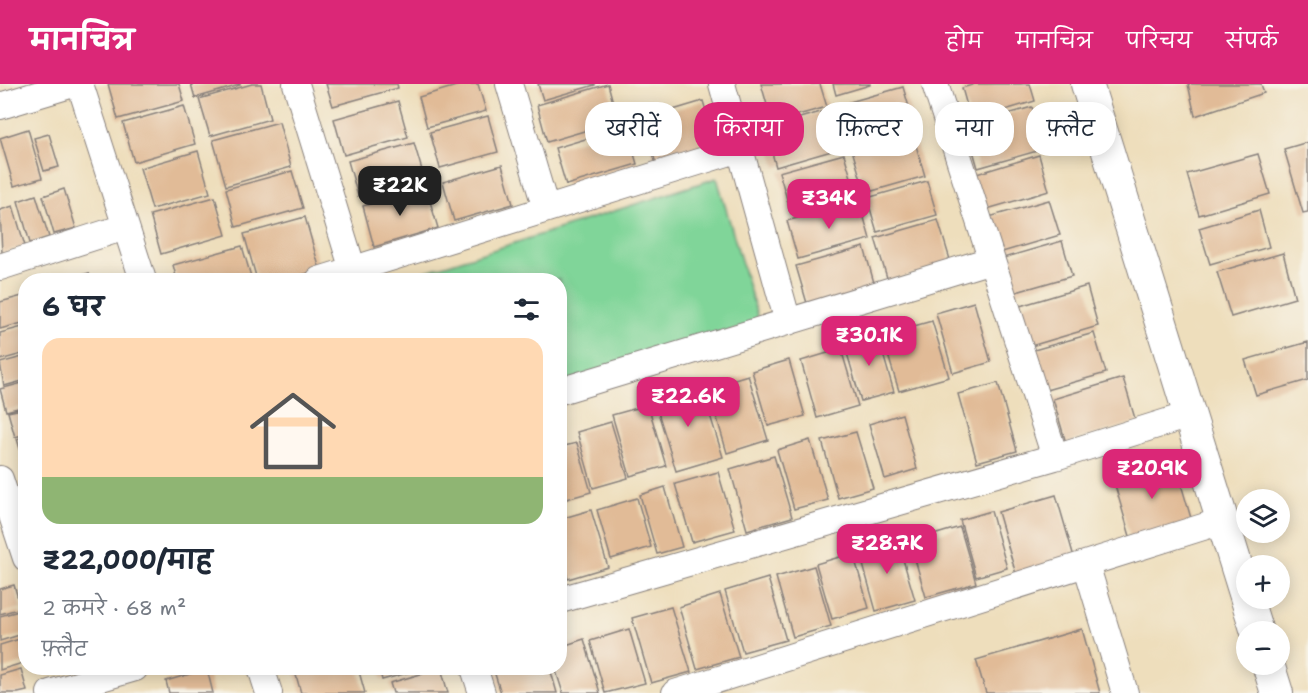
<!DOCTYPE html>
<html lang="hi">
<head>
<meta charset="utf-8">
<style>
  :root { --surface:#fff; --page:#f6f6f7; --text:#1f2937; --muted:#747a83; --line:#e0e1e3; --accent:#db2777 }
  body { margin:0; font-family:"Shantell Sans","Playpen Sans Deva",sans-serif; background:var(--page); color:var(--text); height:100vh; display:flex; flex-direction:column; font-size:22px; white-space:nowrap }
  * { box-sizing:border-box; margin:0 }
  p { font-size:20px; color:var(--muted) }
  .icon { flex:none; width:33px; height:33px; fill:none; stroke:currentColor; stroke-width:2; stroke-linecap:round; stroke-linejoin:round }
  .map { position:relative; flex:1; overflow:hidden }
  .details { position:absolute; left:18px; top:189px; width:549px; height:402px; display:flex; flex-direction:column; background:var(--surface); border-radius:24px; box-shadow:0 3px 15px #0003 }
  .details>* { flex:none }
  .hud { position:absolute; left:585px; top:18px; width:570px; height:54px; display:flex; gap:12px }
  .controls { position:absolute; left:1236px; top:405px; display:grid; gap:12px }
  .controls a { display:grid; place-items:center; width:54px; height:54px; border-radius:50%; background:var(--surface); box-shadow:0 3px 15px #0003; font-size:30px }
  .price { position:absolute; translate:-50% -51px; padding:0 14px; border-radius:12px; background:var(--accent); color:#fff; font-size:20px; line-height:39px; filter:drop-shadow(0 2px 3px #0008) }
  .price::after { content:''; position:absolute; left:50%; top:36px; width:18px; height:14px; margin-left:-9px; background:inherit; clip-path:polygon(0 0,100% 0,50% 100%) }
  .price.selected { background:#222; color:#fff }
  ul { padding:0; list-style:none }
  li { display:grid; align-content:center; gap:12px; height:318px; padding:0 24px }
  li+li { border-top:2px solid var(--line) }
  li span { display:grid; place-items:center; height:186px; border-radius:18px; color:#555 }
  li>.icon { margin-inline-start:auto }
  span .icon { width:108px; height:108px; fill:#fffc; stroke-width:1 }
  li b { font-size:26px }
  h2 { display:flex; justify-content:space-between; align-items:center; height:72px; padding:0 24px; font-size:26px }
  .pill { padding:0 21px; border-radius:24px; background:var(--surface); box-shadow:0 3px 15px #0003; font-size:21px; line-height:54px }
  .pill.selected { background:var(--accent); color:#fff }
  header { display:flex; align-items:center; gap:36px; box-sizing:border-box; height:84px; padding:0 30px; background:var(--accent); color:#fff }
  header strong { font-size:28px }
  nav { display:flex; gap:33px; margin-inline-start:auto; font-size:21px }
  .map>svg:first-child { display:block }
</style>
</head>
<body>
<header>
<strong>मानचित्र</strong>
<nav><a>होम</a><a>मानचित्र</a><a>परिचय</a><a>संपर्क</a></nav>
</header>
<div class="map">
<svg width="1308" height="609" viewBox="0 0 1308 609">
  <rect width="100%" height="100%" fill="#f7f3e8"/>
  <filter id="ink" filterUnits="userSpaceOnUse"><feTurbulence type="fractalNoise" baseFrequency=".0167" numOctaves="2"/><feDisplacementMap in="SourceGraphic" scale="12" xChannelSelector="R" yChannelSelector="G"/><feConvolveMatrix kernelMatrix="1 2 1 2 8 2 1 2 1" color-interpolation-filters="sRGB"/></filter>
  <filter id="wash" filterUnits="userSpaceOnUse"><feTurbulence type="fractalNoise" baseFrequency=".008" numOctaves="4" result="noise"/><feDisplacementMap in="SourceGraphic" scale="24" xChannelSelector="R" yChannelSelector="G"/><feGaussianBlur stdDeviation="1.35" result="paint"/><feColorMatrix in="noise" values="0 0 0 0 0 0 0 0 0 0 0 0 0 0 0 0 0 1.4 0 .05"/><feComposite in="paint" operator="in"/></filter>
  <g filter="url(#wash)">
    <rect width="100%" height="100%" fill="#eedebc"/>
    <path fill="#80d599" stroke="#517c6a" stroke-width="1.5" d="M717,94l42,144 -199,62v-104h-161z"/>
    <g id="blocks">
      <path fill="#e1bb97" d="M108,0h71l5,17 -66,18z
        M191,0h49v1l-45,13z
        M252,0h9l9,35 -60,17 -11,-37z
        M326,0h71l1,4 -65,18z
        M463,0h15l8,27 -59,16 -8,-30z
        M538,0h57v1l-52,15z
        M608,0l10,37 -71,21 -10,-37z
        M761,0h59l7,23 -55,15z
        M833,0h37v1l-34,10z
        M975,0h55l5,17 -64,19 -9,-32z
        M1188,0h73l3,9 -69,23z
        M903,3l12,40 -65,19 -11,-41z
        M398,17l10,36 -64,18 -10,-36z
        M703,17l14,46 -61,17 -13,-45z
        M184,22l11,38 -61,18 -11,-39z
        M1032,23l12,42 -66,19 -12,-42z
        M831,25l11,39 -66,19 -11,-39z
        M488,32l10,36 -58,16 -10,-36z
        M279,38l12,45 -65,19 -13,-46z
        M626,43l11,37 -71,21 -11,-37z
        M28,45l14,49 -28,8 -14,-48z
        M912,48l13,44 -60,17 -13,-43z
        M49,50l10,33 -15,4 -10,-33z
        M1308,58v70l-5,1 -19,-64z
        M414,59l10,34 -66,19 -10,-35z
        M198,67l12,42 -58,16 -12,-41z
        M844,70l12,40 -65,19 -12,-41z
        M1258,70l12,40 -71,21 -12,-41z
        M1039,71l10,36 -69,20 -10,-35z
        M502,81l11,39 -59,17 -11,-39z
        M292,87l11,37 -67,19 -10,-38z
        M927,97l10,34 -60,17 -10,-34z
        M426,104l12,40 -64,19 -11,-41z
        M64,105l12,39 -22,6 -11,-38z
        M36,111l13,42 -19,6 -12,-42z
        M215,113l11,38 -65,19 -11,-39z
        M859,116l11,39 -72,20 -11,-38z
        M1049,116l11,35 -68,20 -10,-36z
        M13,122l12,40 -23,7 -2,-43z
        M1259,126l10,37 -59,17 -11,-36z
        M305,133l15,53 -38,10h-25l-13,-46z
        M938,136l13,43 -63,18 -13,-43z
        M1062,157l10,35 -59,17 -10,-35z
        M242,162l10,34h-75l-4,-15z
        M864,163l12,43 -67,20 -13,-44z
        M1283,169l12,45 -64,19 -14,-45z
        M89,189l2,7h-26z
        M1087,202l11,40 -67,20 -11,-40z
        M26,211v27l-26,7v-27z
        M974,218l17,60 -38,11 -17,-60z
        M932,237l17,56 -50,14 -17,-56z
        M26,242v27l-26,7v-27z
        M877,249l17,59 -33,9 -17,-58z
        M1094,249l12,40 -67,19 -12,-40z
        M1308,258v38l-52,15 -11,-35z
        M841,265l17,57 -41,12 -16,-57z
        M26,272v24l-22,6 -4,-23z
        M789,276l16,56 -37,10 -16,-55z
        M748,291l20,65 -41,13 -19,-66z
        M1123,294l13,44 -70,21 -13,-44z
        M26,298v24l-20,5 -6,-22z
        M998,299l19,68 -40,11 -19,-68z
        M701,302l22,71 -47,14 -22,-72z
        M648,321l18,61 -36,10 -18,-61z
        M26,324v26l-11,3 -7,-25z
        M902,330l15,55 -32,10 -16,-55z
        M611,338l17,56 -35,10 -16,-56z
        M856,348l17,56 -35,10 -16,-57z
        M26,352v25l-2,1 -7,-23z
        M810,356l18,60 -34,9 -17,-59z
        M577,359l14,49 -31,9v-54z
        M774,372l18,61 -45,13 -17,-61z
        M1173,373l20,68 -61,18 -20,-68z
        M718,388l17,58 -43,12 -17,-58z
        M665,403l17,60 -25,7 -17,-59z
        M1056,411l20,69 -58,17 -20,-69z
        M637,414l14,49 -40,12 -14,-49z
        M591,426l17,57 -40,12 -8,-28v-32z
        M991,427l16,57 -31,9 -16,-57z
        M960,443l16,56 -50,14 -16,-55z
        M897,455l18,61 -39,11 -17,-61z
        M853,469l16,55 -37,11 -16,-55z
        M814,482l17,60 -38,11 -17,-60z
        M768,494l18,62 -43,12 -18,-61z
        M14,501l7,23 -21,6v-25z
        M720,510l19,63 -42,12 -18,-62z
        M671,523l20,65 -40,11 -19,-65z
        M19,527l7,22 -26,8v-25z
        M629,545l16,54 -40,10 -15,-52z
        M1082,545l18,64h-114l-10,-33z
        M26,553v25l-26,8v-25z
        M584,555l16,54h-37l-8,-25h5v-21z
        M294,584h64l7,25h-64z
        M379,584h46l-43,12z
        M441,584l7,25h-55l-3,-10z
        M493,584h57l7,25h-56z
        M21,585l6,22 -9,2h-18v-18z
        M207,585l6,24h-44l-3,-12z"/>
    </g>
  </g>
  <g filter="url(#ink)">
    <use href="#blocks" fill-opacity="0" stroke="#88807c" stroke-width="1.5"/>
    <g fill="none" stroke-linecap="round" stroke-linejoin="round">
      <defs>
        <path id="minor" d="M80,0l63,196
          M296,0l60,196
          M509,0l37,125
          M722,0l66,238
          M935,0l120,373
          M0,22l73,-22
          M0,183l125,-40
          M319,196l421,-131
          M560,307l431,-131
          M0,395l26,79
          M1086,480l39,129
          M560,516l495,-143 134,-42
          M261,584l8,25
          M474,584l8,25
          M50,609l85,-25
          M675,609l547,-172"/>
        <path id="tertiary" d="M1087,0l170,548
          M1268,580l9,29"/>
      </defs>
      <use href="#minor" stroke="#88807c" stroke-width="28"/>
      <use href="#tertiary" stroke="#88807c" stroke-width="34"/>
      <use href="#minor" stroke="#fff" stroke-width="26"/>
      <use href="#tertiary" stroke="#fff" stroke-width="32"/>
    </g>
  </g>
</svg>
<div class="controls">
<a><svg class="icon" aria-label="layers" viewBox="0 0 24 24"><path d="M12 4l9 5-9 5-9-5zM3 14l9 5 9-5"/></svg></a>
<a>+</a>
<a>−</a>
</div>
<b class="price selected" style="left:400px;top:133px">₹22K</b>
<b class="price" style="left:829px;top:146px">₹34K</b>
<b class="price" style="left:869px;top:283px">₹30.1K</b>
<b class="price" style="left:688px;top:344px">₹22.6K</b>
<b class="price" style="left:1152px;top:416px">₹20.9K</b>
<b class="price" style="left:887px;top:491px">₹28.7K</b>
<div class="hud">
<a class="pill">खरीदें</a>
<a class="pill selected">किराया</a>
<a class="pill">फ़िल्टर</a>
<a class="pill">नया</a>
<a class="pill">फ़्लैट</a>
</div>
<section class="details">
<h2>6 घर<svg class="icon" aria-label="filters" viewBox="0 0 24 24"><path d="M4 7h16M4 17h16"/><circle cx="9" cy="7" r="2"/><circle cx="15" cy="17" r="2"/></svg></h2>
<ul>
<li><span style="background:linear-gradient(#ffd9b3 75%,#8fb573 0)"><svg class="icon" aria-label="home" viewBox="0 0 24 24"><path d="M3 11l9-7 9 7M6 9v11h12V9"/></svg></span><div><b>₹22,000/माह</b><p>2 कमरे · 68 m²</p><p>फ़्लैट</p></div></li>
</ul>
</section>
</div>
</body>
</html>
